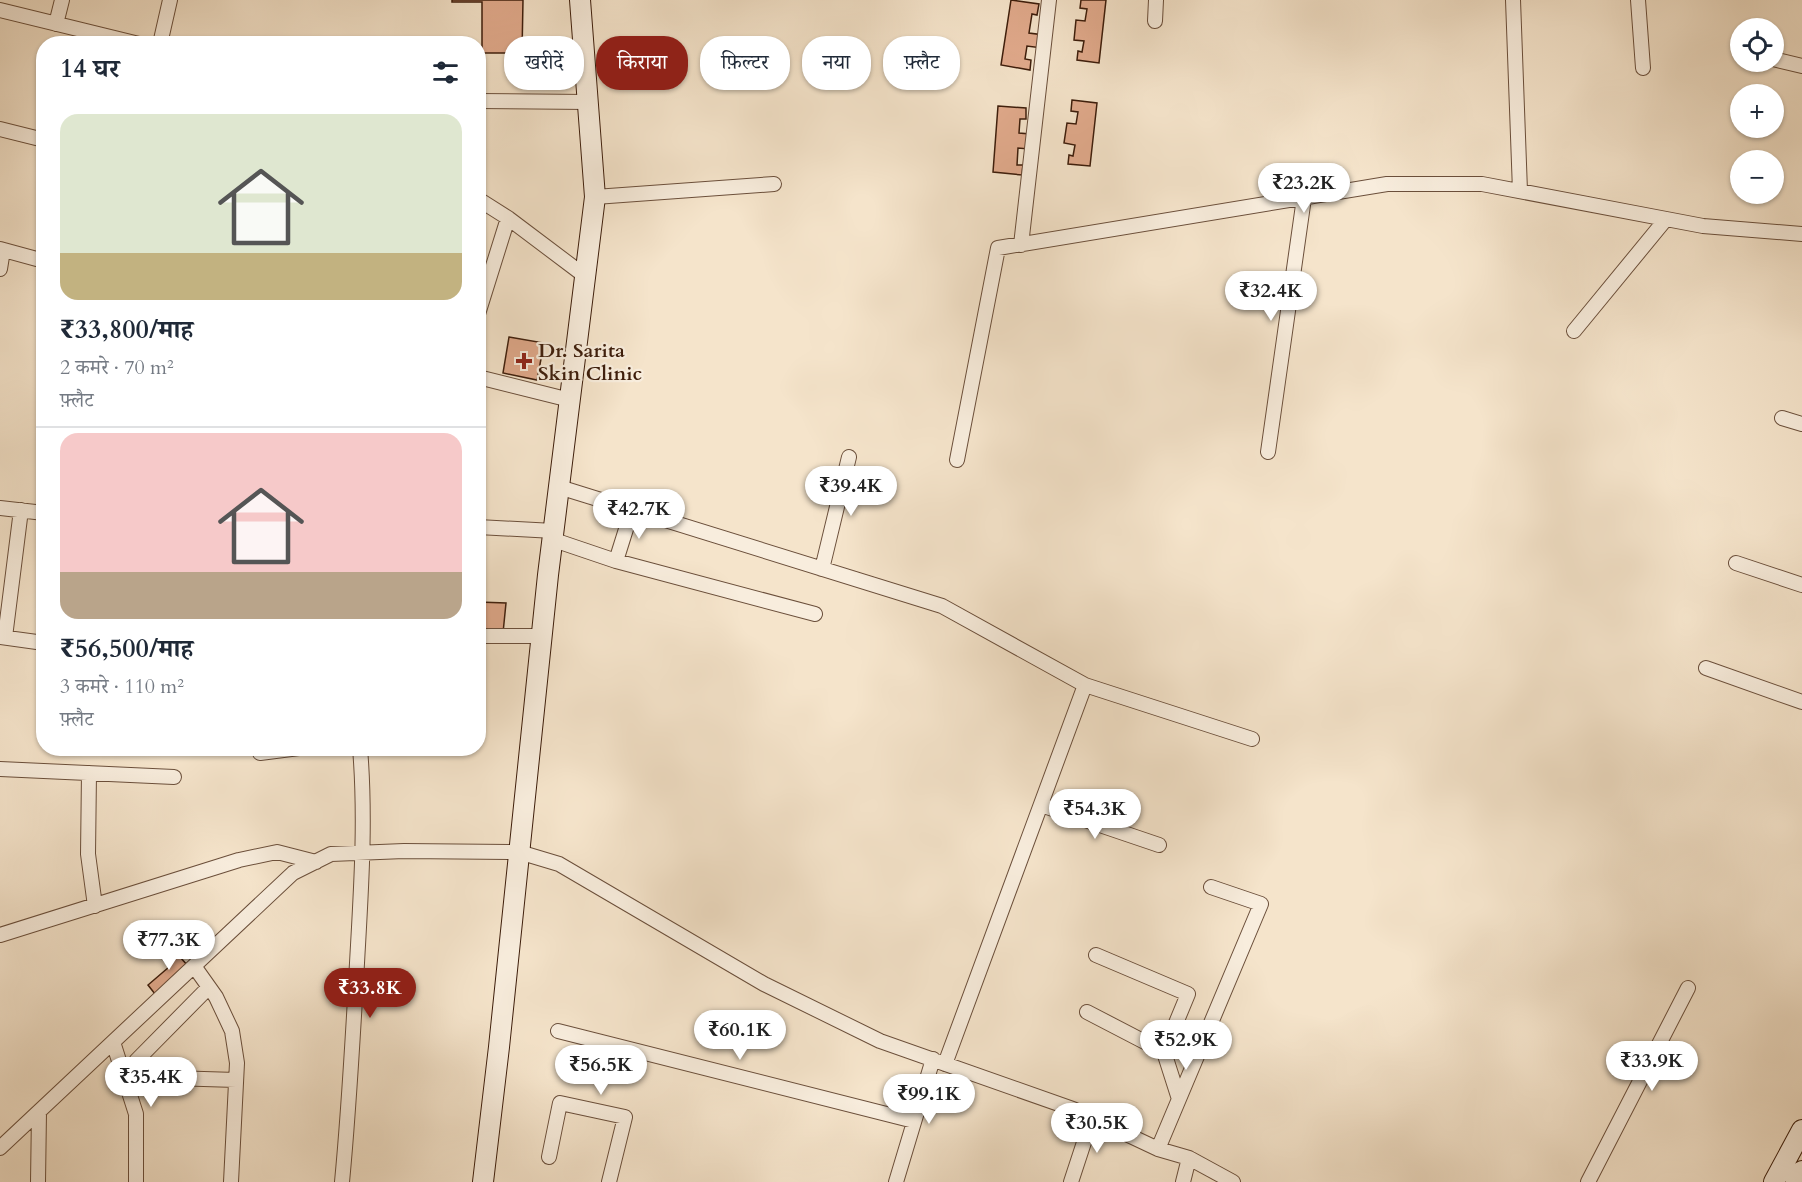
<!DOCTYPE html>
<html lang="hi">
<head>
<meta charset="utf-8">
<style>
  :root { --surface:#fff; --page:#f6f6f7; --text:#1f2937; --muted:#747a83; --line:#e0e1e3; --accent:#8f2418 }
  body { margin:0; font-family:Cardo,"Noto Serif Devanagari",serif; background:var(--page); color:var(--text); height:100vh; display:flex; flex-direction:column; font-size:22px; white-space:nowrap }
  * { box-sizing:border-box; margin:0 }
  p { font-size:20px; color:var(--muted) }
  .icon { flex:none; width:33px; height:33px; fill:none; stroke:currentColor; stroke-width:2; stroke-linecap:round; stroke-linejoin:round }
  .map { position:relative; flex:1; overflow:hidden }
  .drawer { position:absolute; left:36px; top:36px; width:450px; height:720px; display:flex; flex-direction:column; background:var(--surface); border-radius:24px; box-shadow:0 2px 4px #0004 }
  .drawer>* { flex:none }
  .hud { position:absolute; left:504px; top:36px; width:570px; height:54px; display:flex; gap:12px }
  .tools { position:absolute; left:1730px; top:18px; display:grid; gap:12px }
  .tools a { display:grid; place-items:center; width:54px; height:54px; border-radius:50%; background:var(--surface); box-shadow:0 2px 4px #0004; font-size:30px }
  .price { position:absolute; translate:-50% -51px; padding:0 14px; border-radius:21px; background:#fff; color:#222; font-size:20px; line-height:39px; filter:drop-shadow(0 2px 3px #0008) }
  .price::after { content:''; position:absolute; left:50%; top:36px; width:18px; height:14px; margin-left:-9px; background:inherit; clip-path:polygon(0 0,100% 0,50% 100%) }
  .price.current { background:var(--accent); color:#fff }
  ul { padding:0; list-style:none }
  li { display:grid; align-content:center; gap:12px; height:318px; padding:0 24px }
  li+li { border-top:2px solid var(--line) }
  li span { display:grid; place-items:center; height:186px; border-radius:18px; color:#555 }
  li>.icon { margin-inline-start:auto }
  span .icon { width:108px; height:108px; fill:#fffc; stroke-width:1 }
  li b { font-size:26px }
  h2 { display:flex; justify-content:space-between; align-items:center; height:72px; padding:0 24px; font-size:26px }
  .tag { padding:0 21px; border-radius:24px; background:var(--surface); box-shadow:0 2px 4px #0004; font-size:21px; line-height:54px }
  .tag.current { background:var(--accent); color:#fff }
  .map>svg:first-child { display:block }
</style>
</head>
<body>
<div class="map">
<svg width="1802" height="1182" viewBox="0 0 1802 1182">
  <rect width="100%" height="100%" fill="#f5e4cb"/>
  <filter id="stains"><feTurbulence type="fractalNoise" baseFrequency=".00333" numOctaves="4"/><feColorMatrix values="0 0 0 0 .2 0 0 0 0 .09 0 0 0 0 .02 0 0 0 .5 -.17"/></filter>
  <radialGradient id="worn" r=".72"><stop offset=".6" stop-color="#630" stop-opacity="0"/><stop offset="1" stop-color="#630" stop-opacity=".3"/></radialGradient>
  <path fill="#e1aa8c" stroke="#3d1d0b" stroke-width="1.5" d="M452,0h71l-1,53h-40v-51h-30z
    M1011,0l28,4 -2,11 -5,-1 -3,19 15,2 -2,13 -15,-2 -2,13 6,1 -1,10 -29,-5z
    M1081,0h25l-7,63 -22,-3 1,-9 4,1 2,-11 -10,-1 2,-20 9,1 2,-12 -7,-1z
    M1072,100l25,3 -7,63 -22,-2 1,-9 4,1 2,-11 -11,-2 3,-20 9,1 2,-12 -7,-1z
    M998,106l28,2v11h-6l-1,14 11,1 -1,15 -11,-1 -1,17h6l-1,10 -29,-3z
    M509,337l35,6 -7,37 -34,-7z
    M478,602l28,1 -3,30 -25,-1z
    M172,948l16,18 -33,28 -7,-9 21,-18 -8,-10z"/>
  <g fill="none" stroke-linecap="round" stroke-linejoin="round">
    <defs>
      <path id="street" d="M1513,0l7,191
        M1638,0l5,68
        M0,10l139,34
        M1155,21l1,-21
        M56,24l6,-24
        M160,44l10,-44
        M1773,59l29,7
        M478,101l110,1
        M0,129l44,11
        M595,197l179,-13
        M478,199l30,19 77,58
        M1021,245l28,-245
        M0,249l44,12
        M0,269l3,-19
        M478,314l30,-96
        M1574,331l92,-112
        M478,377l92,23
        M1782,418l20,6
        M1268,452l36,-254
        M957,460l41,-212 389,-64h95l221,42 99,8
        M559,487l383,119 143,79
        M0,508l44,5
        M478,527l76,4
        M554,540l62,21 199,53
        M616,561l16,-51
        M1736,563l66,22
        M822,569l27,-112
        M478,636h64
        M0,637l44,6
        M5,637l16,-127
        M1706,668l96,34
        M260,753l39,-5
        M0,769l174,8
        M89,773l-1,81 7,52
        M1041,805l118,40
        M0,935l239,-75 38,-8 39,10
        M194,966l22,31 16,34 5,32 -6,119
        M209,987l-73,74 3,16 97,3
        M1087,1012l77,40 24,-58 -92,-39
        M558,1031l356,90
        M113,1042l23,72v68
        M1164,1052l15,47
        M945,1064l140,-379 167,54
        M0,1148l293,-275 38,-19 73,-3 115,1 40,12 205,120 116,57 193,68 85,40 31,9 44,24
        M1158,1149l103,-245 -50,-17
        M549,1157l11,-54 65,14 -16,65
        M38,1182l1,-70
        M342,1182c7,-73 11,-146 15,-219 4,-72 9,-143 3,-215
        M896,1182l37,-123
        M1071,1182l21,-64
        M1183,1182l6,-24
        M1588,1182l100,-194"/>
      <path id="secondary" d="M483,1182l16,-135 49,-472 47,-378 -15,-197
        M1774,1182l28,-52
        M1796,1182l6,-11"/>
    </defs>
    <use href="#street" stroke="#6b4f3b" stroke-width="16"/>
    <use href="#secondary" stroke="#3d1d0b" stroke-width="22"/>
    <use href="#street" stroke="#f8eddd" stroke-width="14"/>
    <use href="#secondary" stroke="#f8eddd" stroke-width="20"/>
  </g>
  <path fill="#8f2418" stroke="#f8eddd" stroke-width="2" d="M521 352h6v6h6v6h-6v6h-6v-6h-6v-6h6z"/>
  <g text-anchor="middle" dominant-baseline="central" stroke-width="4.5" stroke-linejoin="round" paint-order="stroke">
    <g font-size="20" font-weight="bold" fill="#3d1d0b" stroke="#f8eddd" text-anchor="start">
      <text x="538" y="350">Dr. Sarita<tspan x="538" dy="23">Skin Clinic</tspan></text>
    </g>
  </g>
  <rect width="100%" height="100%" filter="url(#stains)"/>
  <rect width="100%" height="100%" fill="url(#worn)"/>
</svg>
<div class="tools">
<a><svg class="icon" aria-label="locate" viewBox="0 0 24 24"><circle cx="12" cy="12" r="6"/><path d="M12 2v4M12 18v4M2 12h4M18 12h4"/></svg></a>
<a>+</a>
<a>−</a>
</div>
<b class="price" style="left:1304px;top:214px">₹23.2K</b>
<b class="price" style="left:1271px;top:322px">₹32.4K</b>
<b class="price" style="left:851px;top:517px">₹39.4K</b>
<b class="price" style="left:639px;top:540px">₹42.7K</b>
<b class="price" style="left:1095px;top:840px">₹54.3K</b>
<b class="price" style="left:169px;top:971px">₹77.3K</b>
<b class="price current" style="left:370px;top:1019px">₹33.8K</b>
<b class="price" style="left:740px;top:1061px">₹60.1K</b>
<b class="price" style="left:1186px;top:1071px">₹52.9K</b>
<b class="price" style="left:1652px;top:1092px">₹33.9K</b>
<b class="price" style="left:601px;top:1096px">₹56.5K</b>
<b class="price" style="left:151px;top:1108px">₹35.4K</b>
<b class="price" style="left:929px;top:1125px">₹99.1K</b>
<b class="price" style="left:1097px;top:1154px">₹30.5K</b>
<div class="hud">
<a class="tag">खरीदें</a>
<a class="tag current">किराया</a>
<a class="tag">फ़िल्टर</a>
<a class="tag">नया</a>
<a class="tag">फ़्लैट</a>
</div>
<section class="drawer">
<h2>14 घर<svg class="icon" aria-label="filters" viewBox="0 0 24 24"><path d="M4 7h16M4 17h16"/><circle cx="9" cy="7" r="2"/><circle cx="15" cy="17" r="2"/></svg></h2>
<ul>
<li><span style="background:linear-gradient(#dfe7d0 75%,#c2b280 0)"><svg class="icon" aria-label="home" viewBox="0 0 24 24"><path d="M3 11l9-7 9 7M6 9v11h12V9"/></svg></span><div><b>₹33,800/माह</b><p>2 कमरे · 70 m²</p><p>फ़्लैट</p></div></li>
<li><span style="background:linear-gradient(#f6c9c9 75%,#b9a48a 0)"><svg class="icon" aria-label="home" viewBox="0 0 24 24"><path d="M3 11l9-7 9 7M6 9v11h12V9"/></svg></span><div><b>₹56,500/माह</b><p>3 कमरे · 110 m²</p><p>फ़्लैट</p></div></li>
</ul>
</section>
</div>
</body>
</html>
